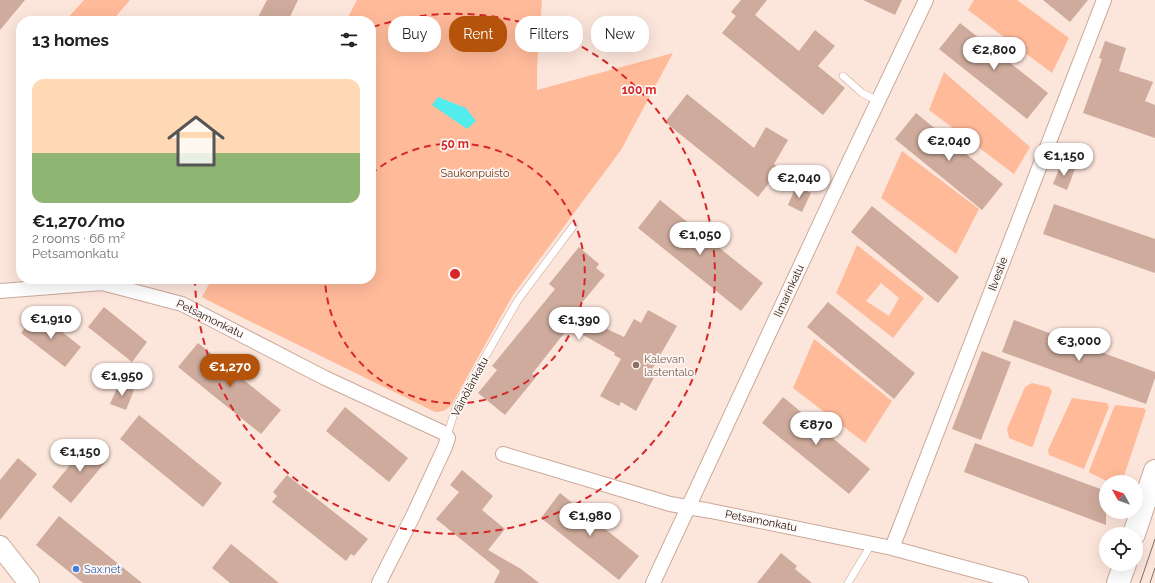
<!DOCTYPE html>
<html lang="en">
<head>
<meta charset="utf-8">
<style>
  :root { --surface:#fff; --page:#f2f2f2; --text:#202124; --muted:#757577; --accent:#b45309 }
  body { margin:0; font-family:Raleway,sans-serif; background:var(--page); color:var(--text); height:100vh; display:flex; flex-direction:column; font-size:15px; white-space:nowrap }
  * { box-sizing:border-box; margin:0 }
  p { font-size:13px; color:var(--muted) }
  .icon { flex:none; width:22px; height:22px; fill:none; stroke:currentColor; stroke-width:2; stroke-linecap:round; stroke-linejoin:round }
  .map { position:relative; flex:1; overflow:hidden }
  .details { position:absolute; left:16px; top:16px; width:360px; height:268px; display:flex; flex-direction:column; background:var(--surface); border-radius:16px; box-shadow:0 4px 16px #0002 }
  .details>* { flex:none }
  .banner { position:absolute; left:388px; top:16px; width:380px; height:36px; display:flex; gap:8px }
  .needle { width:26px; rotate:310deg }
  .tools { position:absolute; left:1099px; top:475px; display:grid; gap:8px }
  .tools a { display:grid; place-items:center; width:44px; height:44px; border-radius:50%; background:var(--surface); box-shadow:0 4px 16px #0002; font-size:20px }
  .price { position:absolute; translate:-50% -34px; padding:0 9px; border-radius:14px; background:#fff; color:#222; font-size:13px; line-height:26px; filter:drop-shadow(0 1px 2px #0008) }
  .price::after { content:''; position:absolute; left:50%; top:24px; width:12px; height:9px; margin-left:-6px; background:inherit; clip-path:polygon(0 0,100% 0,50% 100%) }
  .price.active { background:var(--accent); color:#fff }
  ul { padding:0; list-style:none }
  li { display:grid; align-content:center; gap:8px; height:212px; padding:0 16px }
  li span { display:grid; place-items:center; height:124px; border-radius:12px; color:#555 }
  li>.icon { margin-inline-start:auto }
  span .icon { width:72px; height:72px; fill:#fffc; stroke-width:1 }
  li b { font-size:17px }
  h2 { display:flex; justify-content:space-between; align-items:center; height:48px; padding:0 16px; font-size:17px }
  .chip { padding:0 14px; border-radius:16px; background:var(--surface); box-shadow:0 4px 16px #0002; font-size:14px; line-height:36px }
  .chip.active { background:var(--accent); color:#fff }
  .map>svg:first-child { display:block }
</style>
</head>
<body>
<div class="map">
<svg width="1155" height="583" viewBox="0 0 1155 583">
  <rect width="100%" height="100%" fill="#fce5db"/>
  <path fill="#ffba9a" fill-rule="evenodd" d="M84,0h46l-18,21h-47z
    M357,0h185l-5,69v21l136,-37 -52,97 -108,145 -61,109c-5,6 -9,8 -17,8l-216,-106 -17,-9 10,-18h159v-258h-25z
    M974,0h43l52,38 -17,35 -84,-63z
    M944,72l86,75 -16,27 -85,-64z
    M902,151l77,58 -23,45 -75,-56z
    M857,245l67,53 -31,40 -57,-45zM881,283l18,15 -10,18 -23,-15z
    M814,339l78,62 -27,42 -72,-55z
    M1032,383l17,4 3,4 -19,55 -2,1 -22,-9 -2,-9 18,-42z
    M1072,398l35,5 2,4 -25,62 -35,-14 -1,-5z
    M1116,405l27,3 3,2 -24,72h-13l-19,-9 -1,-2 25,-64z"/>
  <path fill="#53ecec" d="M438,97l28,11 10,13 -9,8 -35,-24z"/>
  <path fill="#ceab9c" d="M0,0h25l-25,30z
    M267,0h31l-10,21h-32z
    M741,0h26l-12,15 44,36 16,-21 20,16 -17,20 27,22 -22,27 -101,-82 14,-17 -5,-4z
    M863,0h39l-7,15z
    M1043,0h45l-18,22z
    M960,23l88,70 -21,26 -88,-70z
    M1105,41l21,7 -7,23 34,11 -8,19 10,4v33l-72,-25 19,-54 -3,-1z
    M687,94l67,54 12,-21 22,13 -14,24 6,5 -22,28 -93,-75z
    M916,113l87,71 -21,26 -87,-71z
    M1061,164l14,5 -8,21 -14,-6z
    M796,186l15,7 -9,19 -14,-7z
    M660,200l103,83 -22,28 -103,-83z
    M1054,204l101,35v34l-112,-39z
    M872,206l87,71 -21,26 -87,-71z
    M579,247l20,17 -3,4 9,7 -25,30 2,2 -1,2 6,5 -3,4 40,19 10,-18 7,4 7,-13 29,16 -26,45 5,3 -20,37 -15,-9 -2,4 -19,-10 21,-37 -7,-4 1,-2 -46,-26 -37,47 4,3 -31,38 -27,-22 19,-23 -5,-4 63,-77 -6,-5z
    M828,302l87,71 -21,26 -87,-72z
    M104,307l43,35 -15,20 -44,-35z
    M37,312l44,35 -16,20 -44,-34z
    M1014,320l141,52v6l-9,26 -144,-52z
    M198,343l83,67 -20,24 -83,-67z
    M982,351l29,11 -30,78 -29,-11z
    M119,383l15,7 -8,20 -16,-6z
    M783,397l87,72 -21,25 -87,-71z
    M345,407l63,51 -19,24 -63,-51z
    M139,415l83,68 -19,24 -83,-68z
    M88,443l20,16 -37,44 -19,-16z
    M975,443l131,48v34l-142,-53z
    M18,458l19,16 -37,46v-40z
    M462,470l31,26 -11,14 23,19 -17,21 33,19 18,14h-45l6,-12 -64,-52 23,-27 -9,-7z
    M287,475l81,64 -14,17 -3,-2 -5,7 -74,-59 5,-6 -4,-4z
    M560,493l79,63 -20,24 -78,-62z
    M59,516l83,67h-59l-47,-38z
    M231,544l48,39h-49l-18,-15z
    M781,553l16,13 -2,3 17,14h-55z"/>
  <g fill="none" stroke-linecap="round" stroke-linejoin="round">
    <defs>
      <path id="lane" d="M843,76l19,17 16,8
        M447,436l9,-29 62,-107 56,-75
        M848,583l24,-40"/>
      <path id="street" d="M0,291l102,-8 80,21 143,74 119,55 4,5 -3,9 -32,69 -34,67
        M503,454l167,50 41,7 181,37 129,35
        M892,548l212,-548
        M653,583l178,-383 95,-200"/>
      <path id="secondary" d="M0,546l29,37"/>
      <path id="primary" d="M1134,534l21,-63
        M1118,583l7,-19"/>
    </defs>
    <use href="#lane" stroke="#cba899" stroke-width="8"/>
    <use href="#street" stroke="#cba899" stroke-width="16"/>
    <use href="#secondary" stroke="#cba899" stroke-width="22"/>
    <use href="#primary" stroke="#cba899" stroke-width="24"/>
    <use href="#lane" stroke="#fff" stroke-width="7"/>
    <use href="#street" stroke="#fff" stroke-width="14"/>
    <use href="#secondary" stroke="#fff" stroke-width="20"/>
    <use href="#primary" stroke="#fff" stroke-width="22"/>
    <path stroke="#7f6f67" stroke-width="1" d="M1140,583l15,-44
      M1150,583l5,-15"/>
  </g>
  <g fill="none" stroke="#d62828" stroke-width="2" stroke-dasharray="7 5">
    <path d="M371 174A130 130 0 1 1 325 280"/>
    <path d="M373 27A260 260 0 1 1 195 281"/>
  </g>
  <circle fill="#8d6e63" stroke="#fef6f3" stroke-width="1.5" cx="636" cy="365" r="4"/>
  <circle fill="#3f7fe0" stroke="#fef6f3" stroke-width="1.5" cx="76" cy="569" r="4"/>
  <g text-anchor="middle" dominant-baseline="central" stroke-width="3.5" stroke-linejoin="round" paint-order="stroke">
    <g font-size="11" fill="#6c3213" stroke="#fef6f3">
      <text x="475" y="173">Saukonpuisto</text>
    </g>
    <g font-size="11" fill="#1f130d" stroke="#fef6f3">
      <text transform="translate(998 274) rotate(-69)">Ilvestie</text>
      <text transform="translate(789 291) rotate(-65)">Ilmarinkatu</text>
      <text transform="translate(210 319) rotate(26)">Petsamonkatu</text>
      <text transform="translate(470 387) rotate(-62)">Väinölänkatu</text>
      <text transform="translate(761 521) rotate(11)">Petsamonkatu</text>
    </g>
    <g font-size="11" fill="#785e54" stroke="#fef6f3" text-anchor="start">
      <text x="644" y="359">Kalevan<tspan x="644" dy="13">lastentalo</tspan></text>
    </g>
    <g font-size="11" fill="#366cbe" stroke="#fef6f3" text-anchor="start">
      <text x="84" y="569">Sax.net</text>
    </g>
  </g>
  <circle cx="455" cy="274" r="6" fill="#d62828" stroke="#fef6f3" stroke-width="2"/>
  <g font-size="12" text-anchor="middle" font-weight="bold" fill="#d62828" stroke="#fef6f3" stroke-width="3.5" stroke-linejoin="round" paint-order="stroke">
    <text x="639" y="94">100 m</text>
    <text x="455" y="148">50 m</text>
  </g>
</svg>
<div class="tools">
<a><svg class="needle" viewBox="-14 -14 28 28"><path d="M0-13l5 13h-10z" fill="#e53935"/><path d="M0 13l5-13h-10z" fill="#757577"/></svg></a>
<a><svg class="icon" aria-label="locate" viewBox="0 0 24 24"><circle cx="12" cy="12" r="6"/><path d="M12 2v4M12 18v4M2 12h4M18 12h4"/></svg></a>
</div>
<b class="price" style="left:994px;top:71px">€2,800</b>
<b class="price" style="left:949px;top:162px">€2,040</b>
<b class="price" style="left:1064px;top:177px">€1,150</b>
<b class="price" style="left:799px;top:199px">€2,040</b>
<b class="price" style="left:700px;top:256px">€1,050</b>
<b class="price" style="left:51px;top:340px">€1,910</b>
<b class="price" style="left:579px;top:341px">€1,390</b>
<b class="price" style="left:1079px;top:362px">€3,000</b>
<b class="price active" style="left:230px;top:388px">€1,270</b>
<b class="price" style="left:122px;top:397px">€1,950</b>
<b class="price" style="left:816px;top:446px">€870</b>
<b class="price" style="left:80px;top:473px">€1,150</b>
<b class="price" style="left:590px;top:537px">€1,980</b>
<div class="banner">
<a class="chip">Buy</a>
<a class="chip active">Rent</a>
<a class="chip">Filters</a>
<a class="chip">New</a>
</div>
<section class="details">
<h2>13 homes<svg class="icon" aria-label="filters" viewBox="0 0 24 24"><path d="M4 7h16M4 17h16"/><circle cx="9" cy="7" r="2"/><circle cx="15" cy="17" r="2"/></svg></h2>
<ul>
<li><span style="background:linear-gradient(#ffd9b3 60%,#8fb573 0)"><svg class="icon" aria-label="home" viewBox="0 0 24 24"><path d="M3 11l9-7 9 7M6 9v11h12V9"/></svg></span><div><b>€1,270/mo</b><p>2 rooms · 66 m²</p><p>Petsamonkatu</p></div></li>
</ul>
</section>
</div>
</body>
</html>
